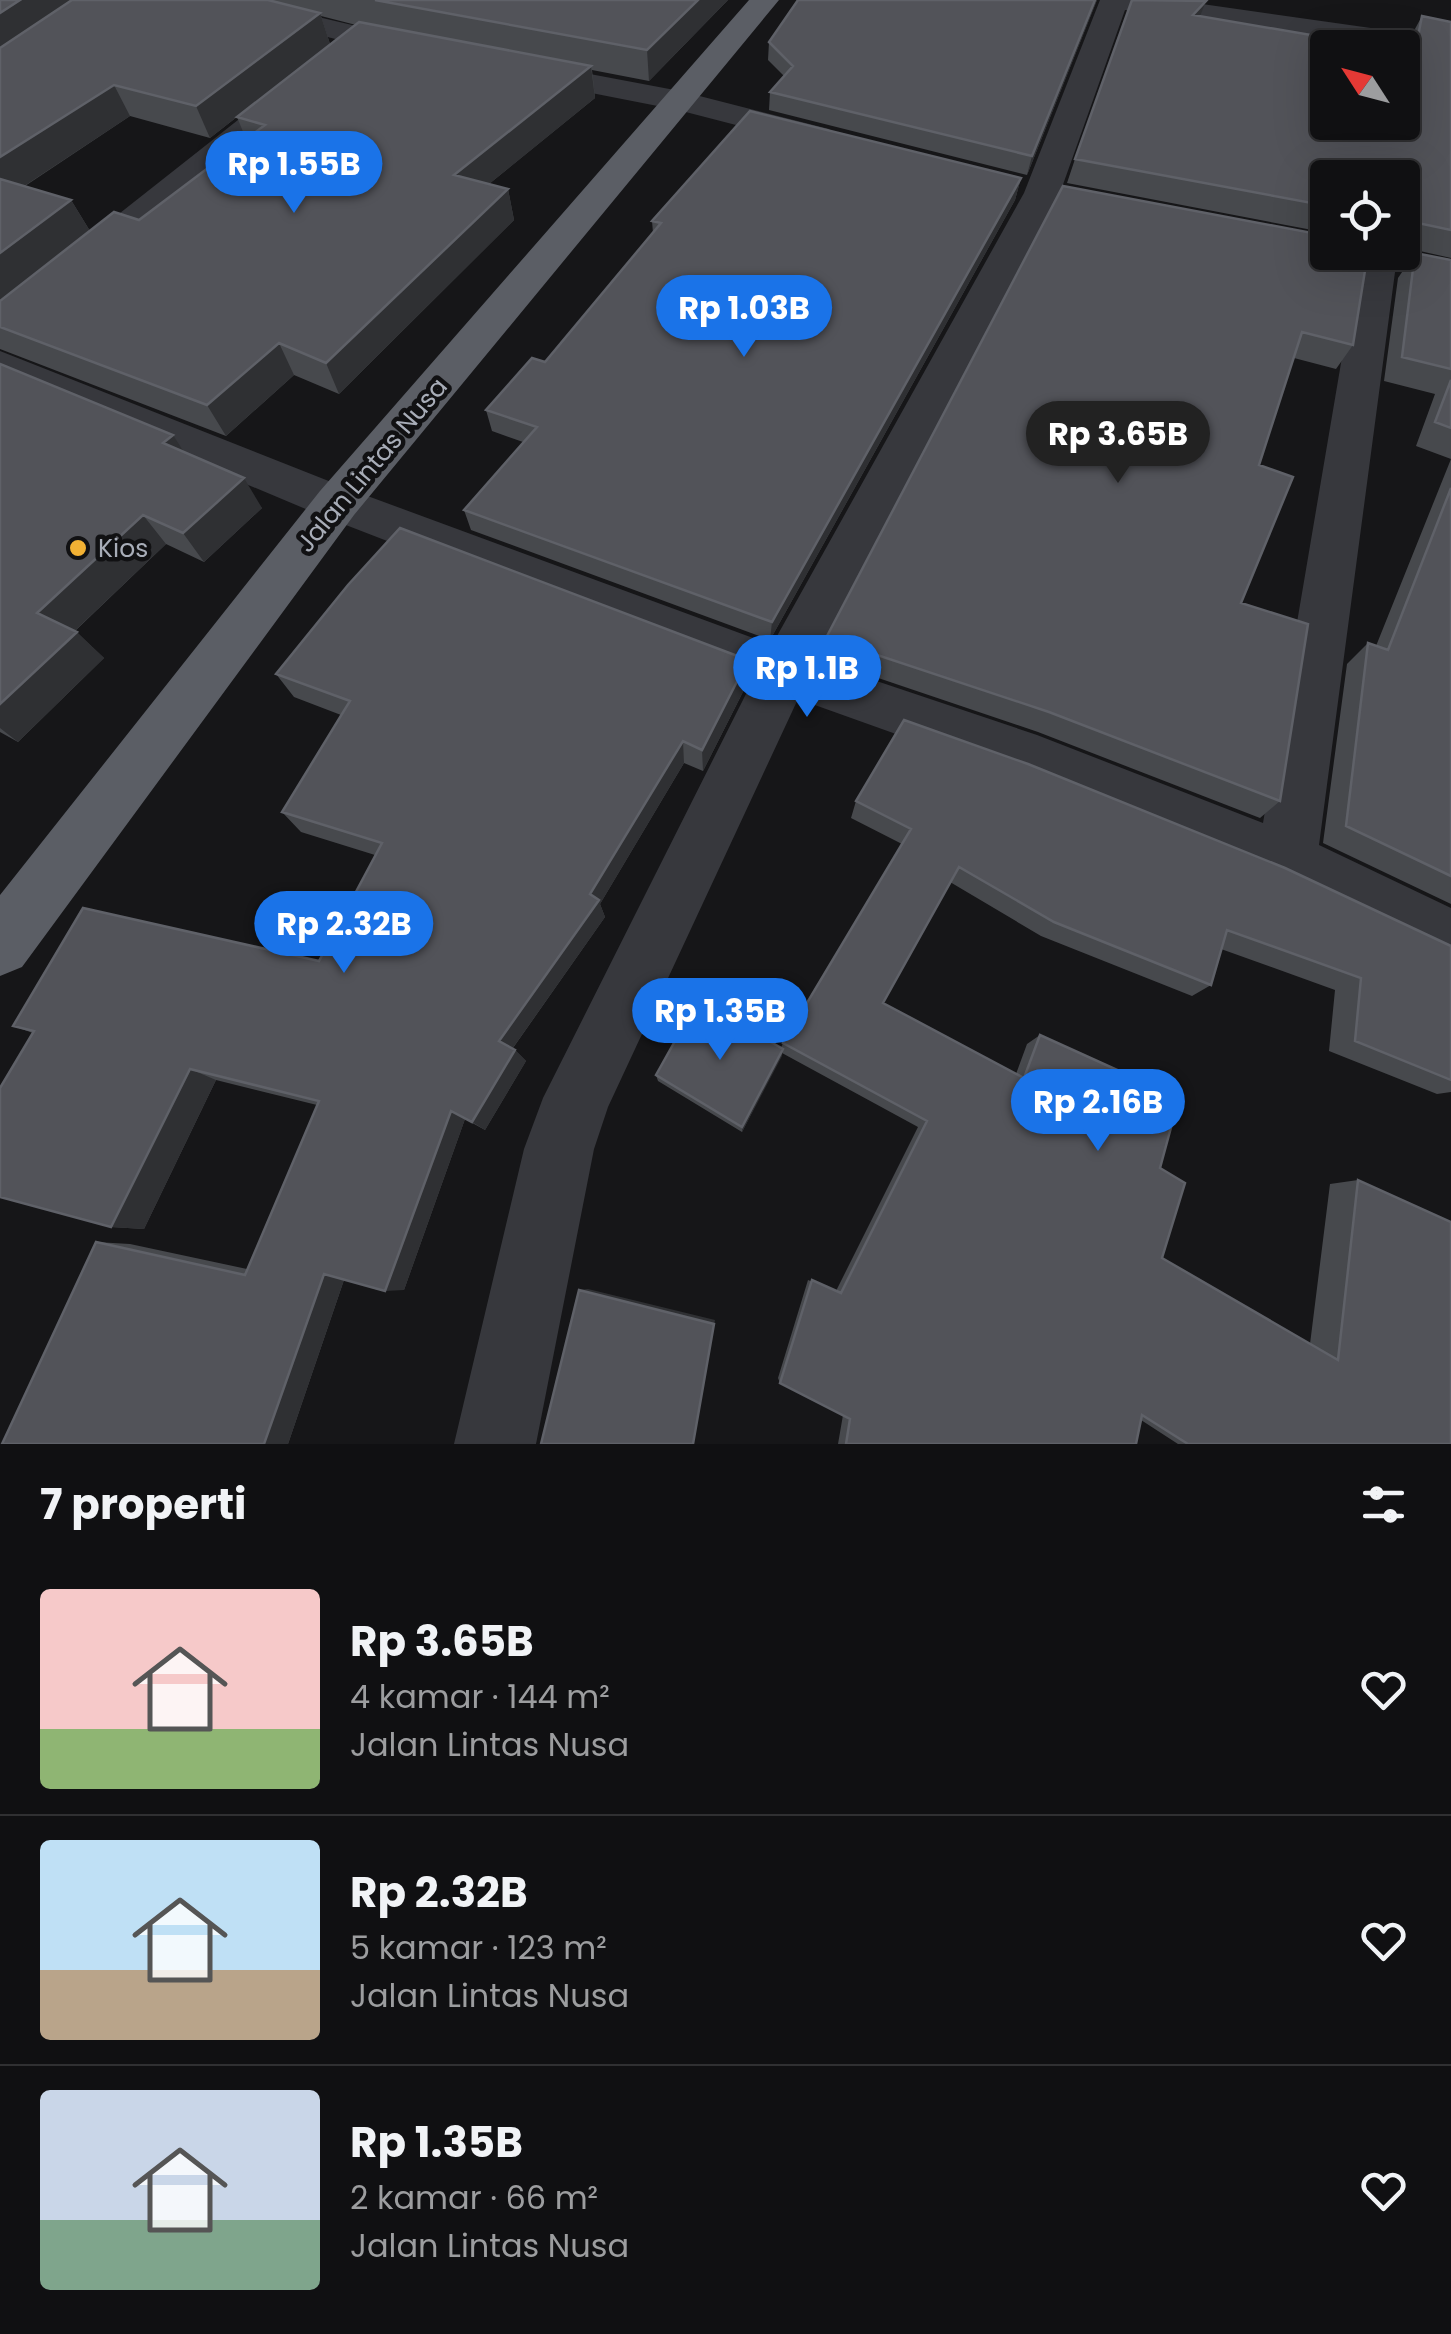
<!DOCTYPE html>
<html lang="id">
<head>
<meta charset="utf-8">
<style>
  :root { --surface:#101012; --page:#1e1e20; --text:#f1f3f6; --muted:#9c9d9f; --line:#303032; --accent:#1a73e8 }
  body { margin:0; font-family:Poppins,sans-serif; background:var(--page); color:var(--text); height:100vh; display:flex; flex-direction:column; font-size:38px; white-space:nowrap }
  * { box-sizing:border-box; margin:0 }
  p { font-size:32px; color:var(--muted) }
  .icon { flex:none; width:55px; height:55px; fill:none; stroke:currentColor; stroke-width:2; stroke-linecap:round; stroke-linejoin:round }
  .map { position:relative; height:1444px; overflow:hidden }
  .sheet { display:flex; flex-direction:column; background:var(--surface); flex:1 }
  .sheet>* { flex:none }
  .needle { width:65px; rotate:306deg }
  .tools { position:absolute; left:1310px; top:30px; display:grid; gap:20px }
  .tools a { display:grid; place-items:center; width:110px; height:110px; border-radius:10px; background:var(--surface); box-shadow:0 10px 40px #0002,0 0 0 2px var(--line); font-size:50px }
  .price { position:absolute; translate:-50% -85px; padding:0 22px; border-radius:35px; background:var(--accent); color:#fff; font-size:32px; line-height:65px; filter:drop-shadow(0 2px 5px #0008) }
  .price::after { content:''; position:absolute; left:50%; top:60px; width:30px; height:22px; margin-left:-15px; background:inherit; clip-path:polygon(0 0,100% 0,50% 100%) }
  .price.current { background:#222; color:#fff }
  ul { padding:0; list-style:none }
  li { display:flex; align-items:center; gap:30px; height:250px; padding:0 40px }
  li+li { border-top:2px solid var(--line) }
  li span { display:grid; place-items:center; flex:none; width:280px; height:200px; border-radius:10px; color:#555 }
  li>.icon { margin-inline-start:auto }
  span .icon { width:120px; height:120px; fill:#fffc; stroke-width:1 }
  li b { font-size:42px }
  h2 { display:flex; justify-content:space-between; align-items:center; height:120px; padding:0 40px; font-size:42px }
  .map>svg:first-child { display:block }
</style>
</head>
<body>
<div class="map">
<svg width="1451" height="1444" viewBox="0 0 1451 1444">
  <rect width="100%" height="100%" fill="#161618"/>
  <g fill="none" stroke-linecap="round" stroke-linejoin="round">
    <path fill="#37383d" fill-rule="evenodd" d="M197,0h50l181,43 4,7 -4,7 -11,2 -216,-53z
      M1100,0h74l211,30 11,3 4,6 -4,6 -15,3 -256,-38 -65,183 -243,468 220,74 226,88 96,-566 3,-5h32l3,5 -78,588 132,63v63l-185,-91 -247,-102 -221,-79 -190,408 -14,42 -58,295h-82l70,-295 19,-51 209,-416 -432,-167 -320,-134v-30l354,140 418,154 252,-452z
      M521,61l159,30 149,38 5,7 -5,7 -12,3 -139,-36 -168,-33 -5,-7 5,-7z
      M302,75l11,3 5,7 -5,7 -222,182 -14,4 -14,-4 -5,-8 5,-8 228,-180z"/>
    <path fill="#5b5e65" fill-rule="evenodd" d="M749,0h30l-425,515 -332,452 -22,9v-81l320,-404z"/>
  </g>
  <path fill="#47494d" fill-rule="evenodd" d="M0,0h728l-79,81 -57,-11 3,28 -106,86 19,5 6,31 -175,174 -45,-19 -68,61 -226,-87zM321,16l35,9 -119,92 9,22 -107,81 -49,11 -19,-31 -46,-14 105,-70 80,22 120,-94z
    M1097,0l-70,175 -258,-65 1,-18 14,-16 -16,-16 1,-18z
    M1200,16l207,35 2,-11 13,-24 29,6v236l-49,-11v-69h-74v55l-261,-50 8,-24z
    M1021,178l-6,22 -245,440 -299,-110 -7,-20 59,-68 -31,-11 -6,-21 59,-48 108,-129 -1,-12z
    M1328,236l25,109 -17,24 -42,-11 -35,107 -18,138 39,198 -20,17 -222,-86 -216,-73 4,-21z
    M1415,253l36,7v644l-128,-61 24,-179 21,-21 8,3 75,-187 -35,-13 19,-52 -51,-13 14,-103z
    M0,364l183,88 79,56 -58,54 -38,-18 -91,87 29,27 -86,84 -18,-10z
    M748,660l-1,24 -44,87 -19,-8 -84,141 5,13 -92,131 13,13 -41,69 -20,-11 -61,171 -60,-10 -56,164h-286l94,-202 34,2 117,25 70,-164 -101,-25 -72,149 -33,-2 -78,-194 -20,-7 306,-65 56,-106 -74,-23 -19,-20 59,-97 -47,-18 -18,-23z
    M856,801l595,145v146l-14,2 -108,-43 6,-61 -114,-41 -10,36 -19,11 -151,-60 -91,-54 -67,121 133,71 11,-30 13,-9 120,133 2,90 148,86 20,-160 28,-4 93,264h-273l-37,-24 -5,24h-298l5,-29 -63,-32 -2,-5 30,-98 28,11 82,-164 -136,-74 -40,79 -84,-51 -2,-6 125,-27 2,-5 119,-199 -51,-26z"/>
  <path fill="#2f3033" d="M20,0h63l-83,55v-42z
    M698,0h30l-79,81 -2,-31z
    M1095,0h2l-70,175 5,-19z
    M1206,1l-9,23 -4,-9z
    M320,13l10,31 -120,94 -14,-32z
    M591,66l4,32 -133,108 -8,-31z
    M114,85l16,31 -130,86v-45z
    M1021,178l-6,22 -245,440 2,-18z
    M508,189l6,31 -175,174 -13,-31z
    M71,200l19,31 -90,71v-49z
    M279,343l15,32 -68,61 -19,-31z
    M173,435l20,31 -30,-23z
    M244,478l18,30 -58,54 -21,-29z
    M143,515l23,29 -101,96 -28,-27z
    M77,632l27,26 -86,84 -18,-14v-24z
    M748,660l-1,24 -44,87 -1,-21z
    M683,741l1,22 -84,141 5,13 -95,135 -11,-11z
    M783,1049l-1,7 -40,76v-5z
    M515,1050l11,11 -41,69 -13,-8z
    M190,1069l26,11 -72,149 -33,-2z
    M451,1111l14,8 -61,171 -19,1z
    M324,1274h22l-58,170h-24z
    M588,1289l127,31 -22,124 -114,-154z"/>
  <path fill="#525359" stroke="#5f6168" stroke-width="2.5" d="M0,0h20l-20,13z
    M72,0h196l52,13 -124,93 -82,-21 -114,72v-109z
    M375,0h323l-51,50z
    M798,0h297l-63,156 -262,-64 23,-26 -24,-24z
    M1132,0l74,1 -13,14 194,33h-59v74h74v-72l13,2 7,-36 29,6v208l-33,-7h-16v-45h-74v28l-253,-47z
    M359,22l232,44 -137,109 54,14 -182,174 -47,-20 -72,62 -207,-78v-26l114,-89 25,8 126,-95 -28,-8z
    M750,111l271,67 -249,444 -308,-112 73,-83 -51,-17 46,-52 13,4 116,-139 -9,-2z
    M0,179l71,21 -71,53z
    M1063,186l265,50v16h40l-15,93 -51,-13 -43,133 34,12 -52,126 67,21 -28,177 -231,-89 -223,-74z
    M1415,253l36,7v109l-49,-12z
    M0,364l173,71 -10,8 81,35 -61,55 -40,-18 -106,98 40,19 -77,72z
    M1451,380v48l-16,-6z
    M1451,488v388l-105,-50 22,-183 20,7z
    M400,528l348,132 -46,90 -19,-9 -93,153 9,6 -100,141 16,9 -43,72 -21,-11 -66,180 -61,-17 -60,170h-262l94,-202 149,33 74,-174 -129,-32 -79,158 -111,-30v-109l34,-57 -21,-5 70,-118 236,53 63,-118 -100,-31 68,-111 -74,-27 72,-89z
    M904,720l124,44 257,104 166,78v134l-96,-39 6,-63 -134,-48 -16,55 -157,-63 -95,-55 -76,136 141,75 16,-43 139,63 -19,70 25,15 -23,75 176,102 20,-180 93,42v222h-263l-46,-29 -6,29h-290l4,-25 -70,-36 32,-103 29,13 86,-172 -144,-78 128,-214 -55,-28z
    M698,1000l85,49 -41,78 -86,-52z
    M579,1290l135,34 -21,120h-152z"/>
  <circle fill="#f2b134" stroke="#111113" stroke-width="4" cx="78" cy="548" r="10"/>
  <g text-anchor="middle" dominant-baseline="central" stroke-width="9" stroke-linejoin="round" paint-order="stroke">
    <g font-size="25" fill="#a8adb8" stroke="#111113">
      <text transform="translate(372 465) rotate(-50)">Jalan Lintas Nusa</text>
    </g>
    <g font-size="25" fill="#a8adb8" stroke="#111113" text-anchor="start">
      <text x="98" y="548">Kios</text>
    </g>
  </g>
</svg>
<div class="tools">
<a><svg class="needle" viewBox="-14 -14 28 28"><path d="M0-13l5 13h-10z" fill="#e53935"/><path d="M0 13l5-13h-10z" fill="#9c9d9f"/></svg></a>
<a><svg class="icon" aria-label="locate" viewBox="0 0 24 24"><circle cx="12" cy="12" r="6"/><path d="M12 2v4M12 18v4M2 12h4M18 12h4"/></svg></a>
</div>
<b class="price" style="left:294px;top:216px">Rp 1.55B</b>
<b class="price" style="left:744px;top:360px">Rp 1.03B</b>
<b class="price current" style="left:1118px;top:486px">Rp 3.65B</b>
<b class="price" style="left:807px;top:720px">Rp 1.1B</b>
<b class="price" style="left:344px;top:976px">Rp 2.32B</b>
<b class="price" style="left:720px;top:1063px">Rp 1.35B</b>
<b class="price" style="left:1098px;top:1154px">Rp 2.16B</b>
</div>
<section class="sheet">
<h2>7 properti<svg class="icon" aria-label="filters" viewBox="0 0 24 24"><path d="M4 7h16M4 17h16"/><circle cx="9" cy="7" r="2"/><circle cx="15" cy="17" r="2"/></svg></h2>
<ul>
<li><span style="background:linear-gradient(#f6c9c9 70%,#8fb573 0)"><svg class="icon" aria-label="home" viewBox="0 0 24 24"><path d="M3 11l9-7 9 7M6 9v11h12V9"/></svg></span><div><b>Rp 3.65B</b><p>4 kamar · 144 m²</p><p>Jalan Lintas Nusa</p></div><svg class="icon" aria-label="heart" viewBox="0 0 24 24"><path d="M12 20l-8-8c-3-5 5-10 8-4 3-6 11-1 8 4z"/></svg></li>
<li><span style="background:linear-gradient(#bfe0f5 65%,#b9a48a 0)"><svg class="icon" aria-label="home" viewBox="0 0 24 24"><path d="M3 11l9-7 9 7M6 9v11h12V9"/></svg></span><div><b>Rp 2.32B</b><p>5 kamar · 123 m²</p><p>Jalan Lintas Nusa</p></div><svg class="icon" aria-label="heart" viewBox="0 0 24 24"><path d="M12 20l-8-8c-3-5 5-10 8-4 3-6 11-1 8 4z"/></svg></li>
<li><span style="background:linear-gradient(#c9d6e8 65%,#7fa58c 0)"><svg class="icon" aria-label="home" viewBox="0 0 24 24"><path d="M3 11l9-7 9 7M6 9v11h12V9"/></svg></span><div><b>Rp 1.35B</b><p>2 kamar · 66 m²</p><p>Jalan Lintas Nusa</p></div><svg class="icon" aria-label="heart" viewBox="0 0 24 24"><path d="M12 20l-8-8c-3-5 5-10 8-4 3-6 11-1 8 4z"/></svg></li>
</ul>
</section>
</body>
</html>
